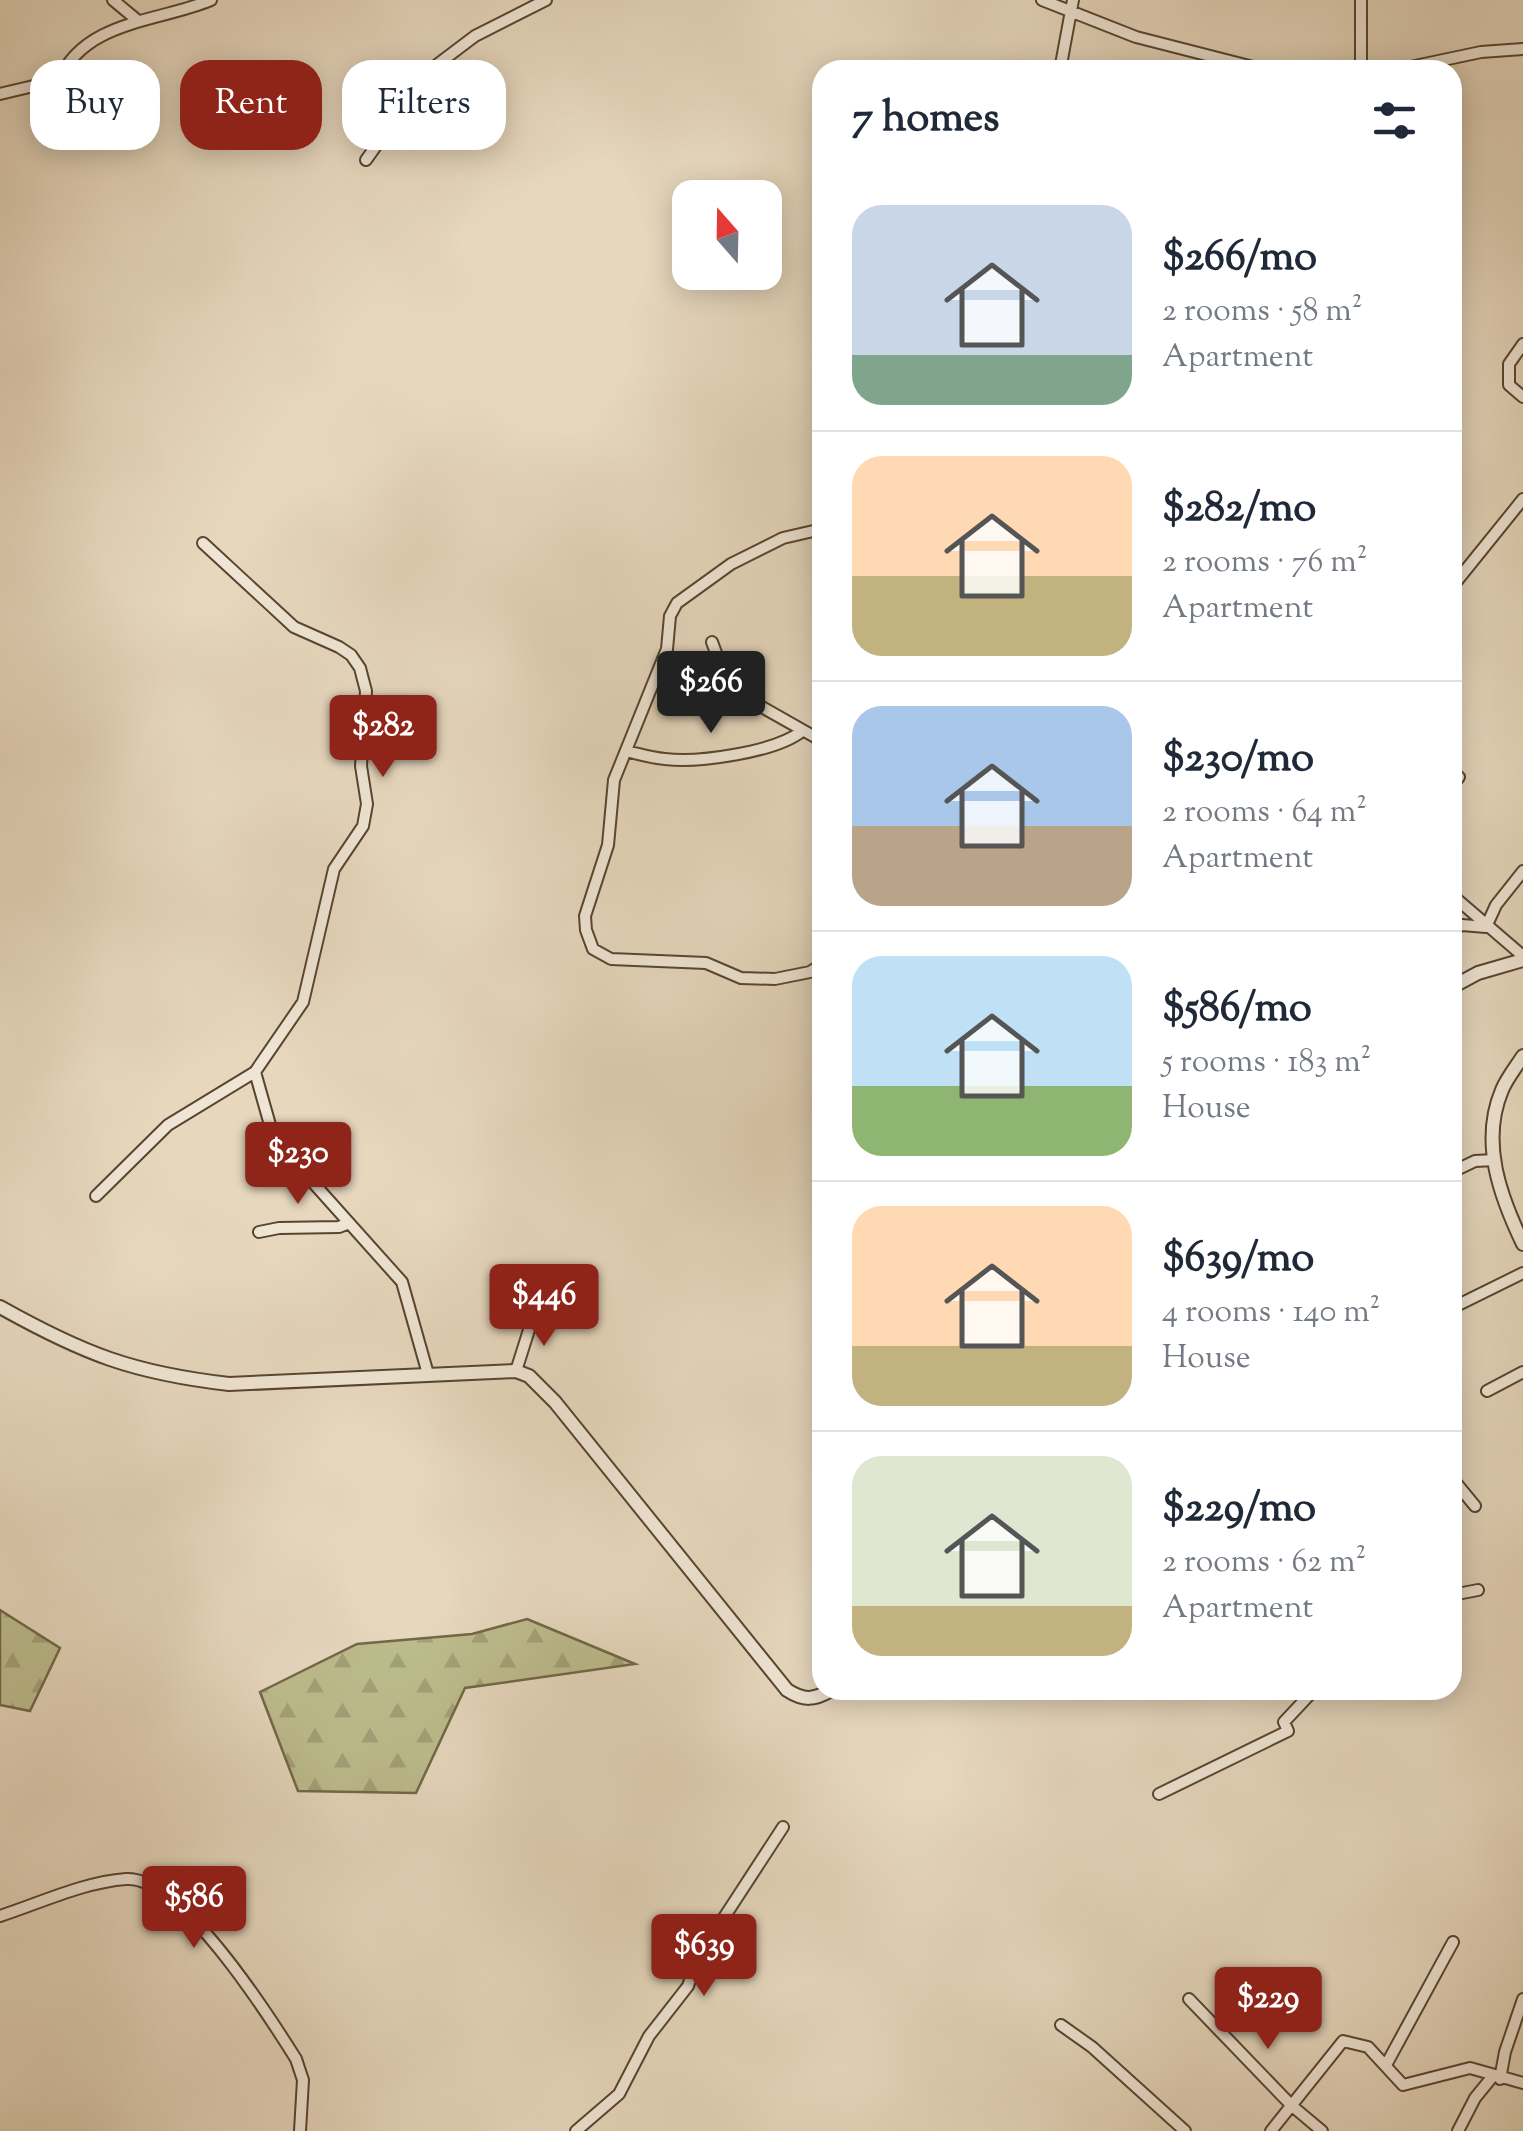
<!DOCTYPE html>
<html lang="en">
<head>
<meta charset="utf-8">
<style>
  :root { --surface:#fff; --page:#f2f2f3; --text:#1f2937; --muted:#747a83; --line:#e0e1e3; --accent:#8f2418 }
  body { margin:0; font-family:"Sorts Mill Goudy",serif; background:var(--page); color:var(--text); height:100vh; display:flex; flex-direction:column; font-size:38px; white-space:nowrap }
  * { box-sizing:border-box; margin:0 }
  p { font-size:32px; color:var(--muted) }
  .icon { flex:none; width:55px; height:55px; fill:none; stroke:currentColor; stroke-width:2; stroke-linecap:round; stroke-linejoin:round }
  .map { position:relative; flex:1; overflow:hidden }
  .drawer { position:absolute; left:812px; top:60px; width:650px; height:1640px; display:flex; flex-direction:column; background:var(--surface); border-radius:30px; box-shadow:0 5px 25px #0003 }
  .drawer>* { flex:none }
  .banner { position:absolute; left:30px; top:60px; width:632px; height:90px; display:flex; gap:20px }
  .needle { width:65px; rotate:340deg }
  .controls { position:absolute; left:672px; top:180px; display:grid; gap:20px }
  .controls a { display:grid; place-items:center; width:110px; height:110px; border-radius:20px; background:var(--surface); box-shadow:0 5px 25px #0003; font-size:50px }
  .price { position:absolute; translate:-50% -85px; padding:0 22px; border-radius:10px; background:var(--accent); color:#fff; font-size:32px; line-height:65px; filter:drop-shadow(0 2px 5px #0008) }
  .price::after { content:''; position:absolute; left:50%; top:60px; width:30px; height:22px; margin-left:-15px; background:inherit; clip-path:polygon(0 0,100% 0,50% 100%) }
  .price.on { background:#222; color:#fff }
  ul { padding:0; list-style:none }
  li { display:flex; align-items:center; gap:30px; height:250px; padding:0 40px }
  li+li { border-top:2px solid var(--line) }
  li span { display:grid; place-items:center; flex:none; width:280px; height:200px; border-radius:30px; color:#555 }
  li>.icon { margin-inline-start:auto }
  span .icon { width:120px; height:120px; fill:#fffc; stroke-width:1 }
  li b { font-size:42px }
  h2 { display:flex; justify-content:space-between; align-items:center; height:120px; padding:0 40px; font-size:42px }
  .tag { padding:0 35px; border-radius:30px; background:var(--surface); box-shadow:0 5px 25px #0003; font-size:35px; line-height:90px }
  .tag.on { background:var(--accent); color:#fff }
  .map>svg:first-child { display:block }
</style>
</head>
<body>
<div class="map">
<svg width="1523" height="2131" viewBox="0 0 1523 2131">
  <defs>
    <pattern id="forest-firs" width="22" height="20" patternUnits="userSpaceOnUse" patternTransform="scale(2.5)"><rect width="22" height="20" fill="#bcbc8d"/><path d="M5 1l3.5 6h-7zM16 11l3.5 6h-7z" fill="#a2a178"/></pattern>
  </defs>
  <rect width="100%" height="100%" fill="#e6d7bd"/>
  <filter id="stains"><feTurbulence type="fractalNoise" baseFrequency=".002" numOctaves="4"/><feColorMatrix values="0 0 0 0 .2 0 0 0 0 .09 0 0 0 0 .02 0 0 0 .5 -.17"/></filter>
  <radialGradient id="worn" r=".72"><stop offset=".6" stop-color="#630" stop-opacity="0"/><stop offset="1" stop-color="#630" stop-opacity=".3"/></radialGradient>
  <path fill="url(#forest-firs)" stroke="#726847" stroke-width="2.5" d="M0,1610l60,38 -30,63 -30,-6z
    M527,1619l108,45 -170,24 -49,105 -118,-2 -38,-99 97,-48 115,-10z"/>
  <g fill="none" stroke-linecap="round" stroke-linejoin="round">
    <defs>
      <path id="minor" d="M113,0l24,20
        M1042,0l94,37 129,33
        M1060,70l13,-70
        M1361,70v-70
        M1396,70l85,-18 42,-3
        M0,94l59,-14c26,-60 100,-58 152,-80
        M366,160l64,-90 45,-34 71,-36
        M1523,344l-14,20v21l14,12
        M822,529l-39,9 -52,26 -54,39 -7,13 -3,33 -53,131 -6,65 -23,71 1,14 7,19 18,10 95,4 35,15 34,1 35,-7 12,-8
        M1452,587l71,-88
        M712,642l11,30 30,30 69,39
        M626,751c13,3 26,7 39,8 34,4 111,-7 137,-28
        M1452,786l7,-9
        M1452,895l71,61
        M1452,930l10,-5 24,2 10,-22 27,-34
        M255,1072l19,67 128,143 26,92
        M1452,1172l23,-11 20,-1
        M96,1196l72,-71 87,-53 48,-70 31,-133 29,-43 4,-22 -6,-38 5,-75 -6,-23 -9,-13 -12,-8 -45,-20 -91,-84
        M259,1232l20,-4 60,-1 10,-4
        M1452,1308l71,-35
        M516,1371l18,-57
        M1487,1391l36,-19
        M1452,1478l23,28
        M1452,1595l26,-5
        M1159,1794l129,-63 -4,-9 30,-32
        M0,1916c40,-13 84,-34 126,-37 54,-4 143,137 170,180l7,21 -3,51
        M1189,1999l102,106 31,26
        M1061,2025l31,22 93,84
        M1386,2065l67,-123
        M1500,2079l5,-27 18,-53
        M576,2131l43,-37 30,-58 39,-50 9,-27 86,-132
        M1271,2131l72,-90 25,6 35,38 67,-17 53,15
        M1458,2131l17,-33 18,-22"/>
      <path id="tertiary" d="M1452,987l26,-14 45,-13
        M1523,1056c-7,11 -16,22 -21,34 -22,52 -2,106 21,154
        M0,1307c84,47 133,66 229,77l287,-13 13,5 26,26 232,288c17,11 27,10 44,0"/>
    </defs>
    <use href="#minor" stroke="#584530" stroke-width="14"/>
    <use href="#tertiary" stroke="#584530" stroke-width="16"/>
    <use href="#minor" stroke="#efe5d4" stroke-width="10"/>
    <use href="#tertiary" stroke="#efe5d4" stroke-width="12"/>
  </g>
  <rect width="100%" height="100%" filter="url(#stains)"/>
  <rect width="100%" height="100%" fill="url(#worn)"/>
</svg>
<div class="controls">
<a><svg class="needle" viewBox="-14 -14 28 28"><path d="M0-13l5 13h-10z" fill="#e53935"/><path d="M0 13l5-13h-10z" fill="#747a83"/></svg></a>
</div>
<b class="price on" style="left:711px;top:736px">$266</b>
<b class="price" style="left:383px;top:780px">$282</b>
<b class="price" style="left:298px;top:1207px">$230</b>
<b class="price" style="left:544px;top:1349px">$446</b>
<b class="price" style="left:194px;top:1951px">$586</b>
<b class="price" style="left:704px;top:1999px">$639</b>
<b class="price" style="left:1268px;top:2052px">$229</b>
<div class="banner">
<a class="tag">Buy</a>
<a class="tag on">Rent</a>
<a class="tag">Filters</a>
</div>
<section class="drawer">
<h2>7 homes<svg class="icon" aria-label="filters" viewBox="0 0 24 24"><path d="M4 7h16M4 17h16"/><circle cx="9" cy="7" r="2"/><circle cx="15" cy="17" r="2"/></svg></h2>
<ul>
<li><span style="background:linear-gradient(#c9d6e8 75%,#7fa58c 0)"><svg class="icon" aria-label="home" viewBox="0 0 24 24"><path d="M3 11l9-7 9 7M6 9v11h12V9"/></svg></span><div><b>$266/mo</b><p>2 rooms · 58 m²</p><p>Apartment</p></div></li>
<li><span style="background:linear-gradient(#ffd9b3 60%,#c2b280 0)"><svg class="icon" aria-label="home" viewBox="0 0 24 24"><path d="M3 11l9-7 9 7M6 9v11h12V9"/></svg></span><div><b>$282/mo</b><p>2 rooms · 76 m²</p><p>Apartment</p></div></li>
<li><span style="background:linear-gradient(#a9c7e8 60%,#b9a48a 0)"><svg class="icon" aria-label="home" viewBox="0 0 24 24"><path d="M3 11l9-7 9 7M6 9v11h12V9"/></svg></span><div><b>$230/mo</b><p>2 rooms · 64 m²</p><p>Apartment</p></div></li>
<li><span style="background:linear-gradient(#bfe0f5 65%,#8fb573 0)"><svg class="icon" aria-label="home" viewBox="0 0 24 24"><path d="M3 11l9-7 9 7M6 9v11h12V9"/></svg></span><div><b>$586/mo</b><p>5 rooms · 183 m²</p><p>House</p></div></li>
<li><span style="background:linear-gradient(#ffd9b3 70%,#c2b280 0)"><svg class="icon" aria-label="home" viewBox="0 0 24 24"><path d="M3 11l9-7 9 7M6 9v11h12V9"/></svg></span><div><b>$639/mo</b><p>4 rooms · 140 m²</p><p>House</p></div></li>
<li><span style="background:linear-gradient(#dfe7d0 75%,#c2b280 0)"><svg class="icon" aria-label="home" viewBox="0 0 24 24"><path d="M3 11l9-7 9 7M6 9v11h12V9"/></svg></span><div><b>$229/mo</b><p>2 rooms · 62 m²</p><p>Apartment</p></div></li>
</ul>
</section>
</div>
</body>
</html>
